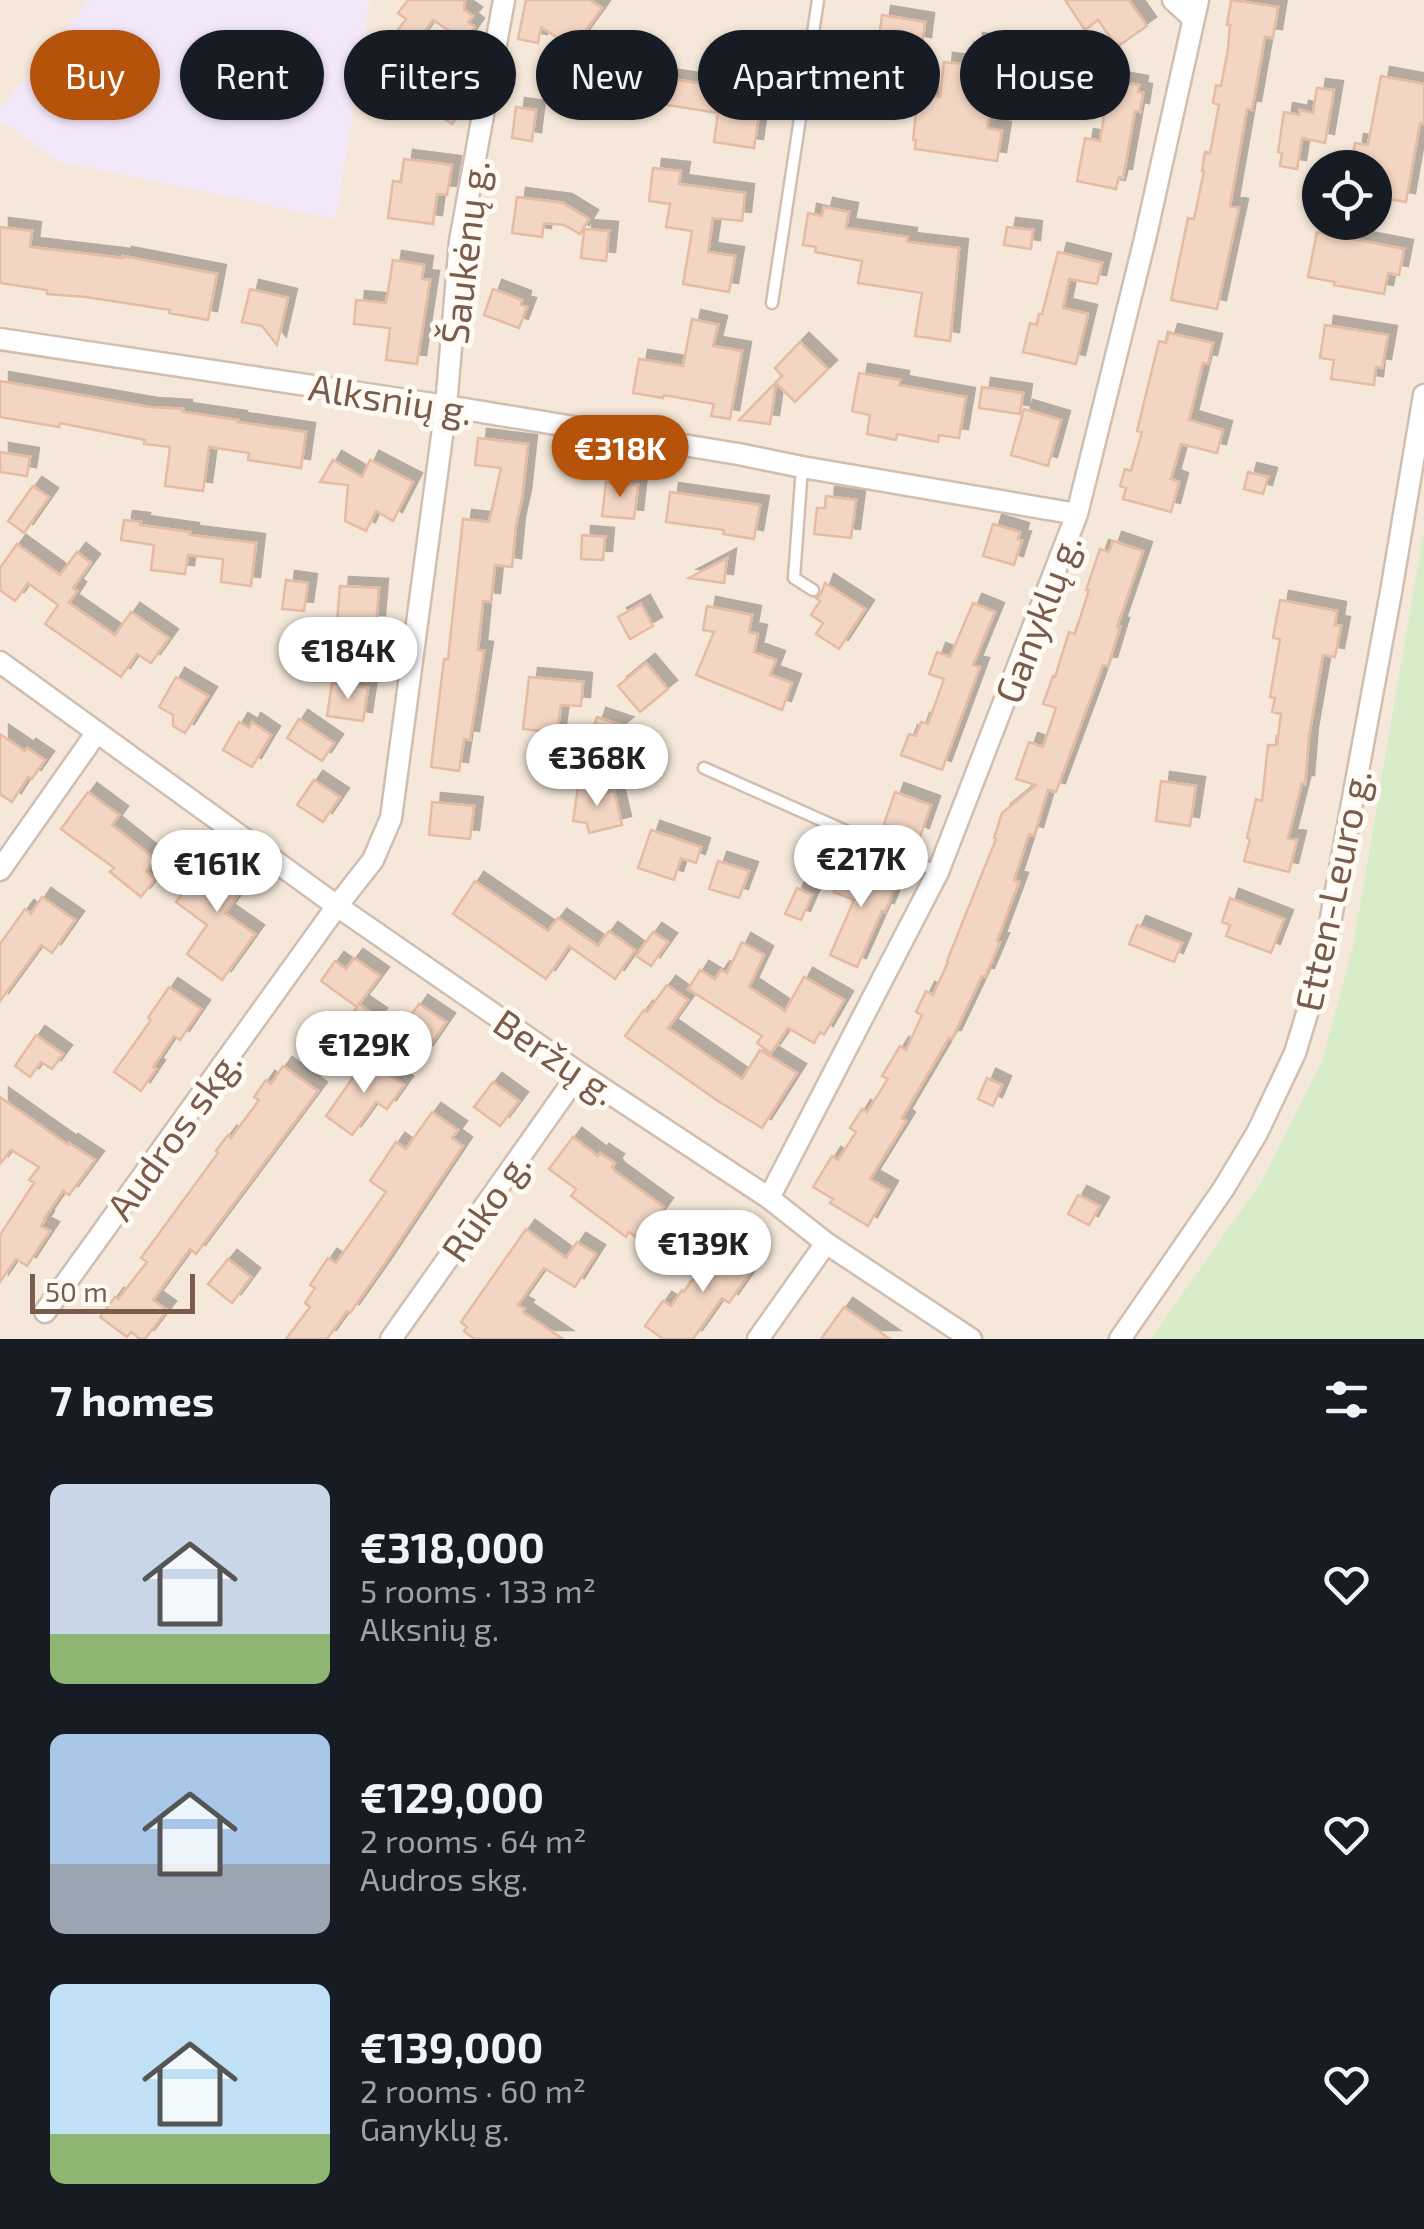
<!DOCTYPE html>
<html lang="en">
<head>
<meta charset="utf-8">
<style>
  :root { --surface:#171b24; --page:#242831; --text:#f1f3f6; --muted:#9ea1a6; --accent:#b45309 }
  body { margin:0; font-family:"Exo 2",sans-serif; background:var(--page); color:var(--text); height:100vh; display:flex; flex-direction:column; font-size:38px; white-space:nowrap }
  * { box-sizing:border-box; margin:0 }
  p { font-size:32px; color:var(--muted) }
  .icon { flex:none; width:55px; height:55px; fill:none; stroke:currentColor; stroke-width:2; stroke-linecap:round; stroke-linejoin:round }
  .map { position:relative; height:1339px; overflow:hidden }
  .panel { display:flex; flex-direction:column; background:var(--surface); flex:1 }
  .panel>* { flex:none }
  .hud { position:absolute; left:30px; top:30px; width:1365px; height:90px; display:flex; gap:20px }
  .controls { position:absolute; left:1302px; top:150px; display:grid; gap:20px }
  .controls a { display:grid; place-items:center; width:90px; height:90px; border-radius:50%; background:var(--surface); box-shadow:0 2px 8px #0004; font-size:50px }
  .scale { position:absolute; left:30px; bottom:25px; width:165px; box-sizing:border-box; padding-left:10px; border:5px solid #7a5c4d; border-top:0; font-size:28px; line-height:35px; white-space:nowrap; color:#7a5c4d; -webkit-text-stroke:8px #fffaf3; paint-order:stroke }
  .price { position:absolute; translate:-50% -85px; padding:0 22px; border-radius:35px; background:#fff; color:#222; font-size:32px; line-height:65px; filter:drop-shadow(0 2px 5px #0008) }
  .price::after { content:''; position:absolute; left:50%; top:60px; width:30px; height:22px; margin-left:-15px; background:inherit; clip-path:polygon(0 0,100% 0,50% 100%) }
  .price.active { background:var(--accent); color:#fff }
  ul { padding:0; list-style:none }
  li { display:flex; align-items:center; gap:30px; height:250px; padding:0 50px }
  li span { display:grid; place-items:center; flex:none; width:280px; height:200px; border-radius:15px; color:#555 }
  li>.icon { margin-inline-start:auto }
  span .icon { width:120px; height:120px; fill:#fffc; stroke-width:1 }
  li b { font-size:42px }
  h2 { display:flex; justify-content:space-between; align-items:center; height:120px; padding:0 50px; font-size:42px }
  .tag { padding:0 35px; border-radius:45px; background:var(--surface); box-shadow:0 2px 8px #0004; font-size:35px; line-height:90px }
  .tag.active { background:var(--accent); color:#fff }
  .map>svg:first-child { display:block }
</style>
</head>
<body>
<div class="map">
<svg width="1424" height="1339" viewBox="0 0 1424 1339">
  <defs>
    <filter id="shadow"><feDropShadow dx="9" dy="-9" stdDeviation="0" flood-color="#0004"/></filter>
  </defs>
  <rect width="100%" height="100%" fill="#fdf6ec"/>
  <path fill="#f5e8da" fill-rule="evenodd" d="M0,0h1424v528l-71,417 -31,116 -61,121 -111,157h-1150zM1320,168h55v54h-55z"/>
  <path fill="#f3e8fa" d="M89,0h281l-34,219 -279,-58 -57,-41v-11z"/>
  <path fill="#d8ecc9" d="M1424,528v811h-274l111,-157 61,-121 31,-116z"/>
  <path fill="#f3d5c3" stroke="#e6bba3" stroke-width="2.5" filter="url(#shadow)" d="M408,0h57l-1,10 9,6 -5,6 7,5 -10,14 -32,-21 -29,39 63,44 -15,21 -82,-56 36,-49 -8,-6z
    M526,0h64l12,8 -29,40 -32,-21 -3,16 -20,-4z
    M1065,0h64l18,26 -30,21 -19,-27 -13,10z
    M1231,0l47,7 -5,31 -8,-1 -13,73 -5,-1 -17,97 9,2 -22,101 -46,-9 17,-82 6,1 10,-48h-2l3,-19 5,1 9,-48 -6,-2 3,-18 5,1 7,-37 2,-24h-3z
    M882,15l43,7 -3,24 -43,-8z
    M974,42l29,5 -4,23h-4l-8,58 15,3 -5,30 -82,-12 1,-9h-3l5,-45 22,2 4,-35 26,3z
    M726,48l42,7 -14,93 -40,-6 4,-29 -51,-8 3,-26 49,7z
    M594,55l15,9 -15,24 -14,-8z
    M848,71l31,4 -4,30 -31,-4z
    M1381,76l43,8v40l-4,-1 -14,79 -31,-5v-29h-24l4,-25 13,2z
    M1110,80l29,5 -1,7 5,1 -3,19 -5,-1 -12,67 -4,-1 -3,12 -39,-8 8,-43 15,3z
    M1317,88l17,2 -9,53 -23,-5 -5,31 -17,-3 2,-13 -4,-1 6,-40 15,3 1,-5 13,3z
    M516,107l20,3 -4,31 -20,-3z
    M404,159l48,6 -5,30 -10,-1 -4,30 -45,-6 5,-37 8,1z
    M653,168l28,3 -2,13 66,9 -3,28 -29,-3 -5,34 27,4 -6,36 -46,-8 9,-53 -26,-4 4,-23 -21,-3z
    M517,197l46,6 26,16 -9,15 -16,-9 -20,-2 -2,14 -30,-4z
    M824,207l25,5 -3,16 62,9 -1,5 52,6 -9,93 -35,-5 7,-43 -64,-10 4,-22 -47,-9 1,-5 -13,-2 5,-32 14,3z
    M0,227l32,4 -2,16 93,11v-2l94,18 -9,46 -39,-7 1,-3 -84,-13 -39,-3v-4l-47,-7z
    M1007,227l26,3 -2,19 -27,-4z
    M584,229l25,2 -3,30 -25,-3z
    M1317,232l87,17 -5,26 -11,-2 -4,21 -50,-9 1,-3 -27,-5z
    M1058,252l44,11 -5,21 -28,-5 -6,29 25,6 -12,50 -53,-12 7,-29 7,2 2,-11h3z
    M393,260l31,5 -2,14 8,1 -13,84 -31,-4 4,-32 -36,-4 2,-24 30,3z
    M250,289l38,9 -11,47 -15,-19 -20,-4z
    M493,289l29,11 -1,5 6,2 -8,21 -35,-13z
    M692,319l26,6 -5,21 29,5 -12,68 -19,-3 3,-12 -50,-9 -1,3 -30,-5 6,-34 44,7z
    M1325,325l63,10 -6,33 -6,-1 -2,18 -43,-6 3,-19 -14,-2z
    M1169,333l44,10 -5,21 -5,-1 -14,57 34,10 -6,23 -36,-9 -10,35 8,3 -8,30 -48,-13 3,-11 -6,-2 5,-17 6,2 11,-39 -5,-1 22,-90 7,2z
    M800,342l28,27 -33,33 -19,-19 -6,41 -31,-4 43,-44 -7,-8z
    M859,373l41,7 -1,5 67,12 -7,41 -20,-3 -1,7 -41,-8 -1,6 -29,-6 3,-19 -18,-4z
    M0,381l149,26 34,2v3l55,8v2l68,10 -5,36 -53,-8 1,-7 -40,-6 -6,44 -38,-5 5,-39 -26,-3 1,-4 -85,-17 -1,4 -59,-10z
    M982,387l41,6 -3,21 -41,-6z
    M1024,409l37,11 -13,46 -37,-11z
    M478,438l50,6 -6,55 -6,26 -4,42 -17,-2 -4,37 -8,-1 -5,49 6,1 -14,89 -6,-1 -5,32 -28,-4 13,-108h4l15,-140 26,3 12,-54 -26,-3z
    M0,452l30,5 -3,19 -27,-4z
    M333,460l29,17 8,-17 43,22 -20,39 -17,-10 -10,20 -21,-10 3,-36 -28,-3z
    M1248,472l20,5 -5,17 -19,-5z
    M606,482l32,3 -4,34 -32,-3z
    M33,486l16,11 -25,36 -16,-12z
    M670,492l90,13 -6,34 -31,-5 1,-4 -58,-8z
    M826,496l30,4 -5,38 -37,-4 3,-26h8z
    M124,520l17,2 -1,3 50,7v3l66,8 -5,43 -30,-4 2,-23 -35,-4 -3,19 -34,-4 3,-25 -33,-5z
    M993,524l27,8 -2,7 4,1 -8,25 -31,-9z
    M582,535l23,2 -2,23 -22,-1z
    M1113,541l30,10 -26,76h3l-12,39 -5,-1 -47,127 -8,-2 -14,46 -5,-2 -15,46 5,2 -22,59 3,1 -15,35 -3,-1 -30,63 -3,-1 -47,80 4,3 -36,58 19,11 -21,36 -38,-23 3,-4 -20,-12 19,-31 6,4 18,-28 -6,-4 12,-19 5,3 21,-33 -6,-3 18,-30 6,4 16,-35 -6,-3 10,-21 7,4 15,-33 -1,-1 49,-122 -2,-1 8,-25 34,-28 -20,-6 13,-37 14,5 13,-39 -13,-4 10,-28 2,1 14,-45 6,2 14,-44h-3l14,-41 9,3z
    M17,544l43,31 17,-23 14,11 -18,25 4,3 -8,12 46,32 16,-23 38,26 -18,25 -14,-9 -16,23 -76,-53 13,-19 -30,-22 -13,18 -15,-11v-22z
    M727,558l-3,25 -35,-5z
    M286,580l22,3 -4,28 -22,-2z
    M825,583l40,26 -26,40 -23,-15 7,-11 -12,-8 9,-14 -4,-3 5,-4z
    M340,586l39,2 -3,36 -39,-3z
    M1280,600l57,11 -2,14 6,1 -6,31 -12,-2 -14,81 -4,48 -3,-1 -14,55 9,2 -8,32 -45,-11 6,-22 -3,-1 9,-39 6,2 6,-56h9l4,-31 -9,-2 3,-14 -5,-1 10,-58 -7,-1z
    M973,603l22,9 -22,53 7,2 -38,103 -41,-15 8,-21 7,2 5,-14 7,2 16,-45 -15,-5 8,-22 13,5z
    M641,604l12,22 -23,13 -12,-22z
    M707,606l45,9 -3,17 9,2 -4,18 22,8 -6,15 22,8 -10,27 -86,-35 18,-43 -11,-2z
    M646,663l22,26 -28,23 -22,-26z
    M176,677l32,19 -23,37 -12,-7v-11l-14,-8z
    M529,677l54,5 -2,24 -20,-1 -4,28 -34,-4z
    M332,683l36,5 -5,33 -36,-5z
    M597,717l27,9 -10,8 14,4 -7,23 -29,-9 -9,8z
    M299,719l35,24 -12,18 -35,-23z
    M239,722l10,6 3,-6 19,13 -19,32 -29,-17z
    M0,734l25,17 2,-3 18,12 -13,19 -4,-2 -16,25 -12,-8z
    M314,780l26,17 -17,25 -26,-17z
    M1161,781l35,5 -6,40 -34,-5z
    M593,784l2,11 19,-4 8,34 -33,8 -2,-10 -14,-2 5,-34z
    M88,792l31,23 -7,10 43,34 -9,12 9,8 -14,18 -31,-25 4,-4 -53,-39z
    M895,792l36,13 -11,32 -36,-13z
    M432,802l42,4 -4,33 -41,-4z
    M651,830l50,17 -5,16 -15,-5 -7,22 -36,-12z
    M214,851l36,27 -25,35 30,21 -33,46 -35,-26 20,-29 -31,-23z
    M718,861l31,10 -10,27 -30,-9z
    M845,865l10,4 2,-4 41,15 -13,32 -3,-1 -25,56 -27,-12 24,-55 -20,-8z
    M475,881l73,50 10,-13 40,28 11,-15 26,19 -20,29 -46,-33 -23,33 -93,-65z
    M797,888l15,7 -11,25 -16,-6z
    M42,897l33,23 -23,33 -11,-8 -41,56v-57l25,-35 6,5z
    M1230,898l54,21 -13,34 -45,-17 4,-11 -8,-3z
    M1137,925l45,18 -8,19 -45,-18z
    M653,932l15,10 -17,24 -15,-10z
    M742,942l22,13 -15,32 36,24 19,-34 40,23 -20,35 -4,-3 -6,11 -26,-15 -17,25 -14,-10 5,-7 -74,-47 12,-19 15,9 6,-9 6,3z
    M354,958l26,18 -21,28 19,13 -22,30 -18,-13 19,-27 -36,-26 14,-20 11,8z
    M667,985l21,15 -20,28 74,51 18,-29 37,23 -35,55 -44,-27 -93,-65 19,-26 3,2z
    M169,987l32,22 -21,31 -6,-4 -21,31 3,2 -15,22 -27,-19 37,-52 -3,-2z
    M419,1004l27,18 -22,32 -27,-19z
    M36,1035l27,19 -11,15 -11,-7 -11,15 -15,-11z
    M366,1059l38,26 -17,24 -11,-7 -24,33 -26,-19z
    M283,1066l35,25 -122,163 -6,-5 -37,51 14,10 -22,29h-5l-9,-7 -4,5 -27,-20 15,-20 3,2 29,-37 -6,-4 77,-105 -2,-2 12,-16 3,3 28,-38 -5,-3 12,-17 5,4z
    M987,1078l15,7 -9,21 -15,-7z
    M493,1082l26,19 -19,25 -26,-19z
    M0,1097l68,48 1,-2 26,17 -26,35 -6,-4 -19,28 1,1 -4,6 9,5 -23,35 -11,-7 -16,23v-47l34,-52 -5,-3 10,-13 -28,-17 -11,14z
    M432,1112l26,18 -6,8 11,8 -82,123 -31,44 -3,-2 -20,28h-41l24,-32 -5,-4 10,-15 -5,-3 18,-27 8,5 50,-71 -16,-11 26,-39 10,7z
    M573,1137l25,19 2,-3 15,10 -3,4 4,5 48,35 -24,33 -11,-8 -3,5 -55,-41 5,-7 -27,-20z
    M1078,1195l22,11 -11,19 -21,-11z
    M526,1229l40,29 11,-16 19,12 -21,33 -31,-19 -26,37 7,4 -2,3 40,27h-89l-10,-8 3,-4 -6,-5z
    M720,1243l11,8 3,-4 23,16 -28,40 -7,-5 -29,41h-30l-18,-13 18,-25 8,5 11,-16 2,2z
    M228,1259l23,18 -19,26 -24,-19z
    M844,1307l46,32h-69z"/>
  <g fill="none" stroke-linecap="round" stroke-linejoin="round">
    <defs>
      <path id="service" d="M772,303l46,-303
        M802,467l-8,111 19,12
        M704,768l234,104"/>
      <path id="minor" d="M1173,0l21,19
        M0,339l446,67 292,48 64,13 275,47
        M0,662l337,244 242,167 190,125 57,45 145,96
        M0,870l97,-138
        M769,1198l169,-326 139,-358 68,-275 53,-239
        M45,1312l292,-406 36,-46 18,-42 55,-412 14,-165 44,-241
        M391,1339l188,-266
        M758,1339l68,-96
        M1120,1339l104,-151 33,-55 38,-80 28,-92 68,-369 33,-197"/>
    </defs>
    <use href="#service" stroke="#d1beb0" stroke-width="15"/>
    <use href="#minor" stroke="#d1beb0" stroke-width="25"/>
    <use href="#service" stroke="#fff" stroke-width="10"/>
    <use href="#minor" stroke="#fff" stroke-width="20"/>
  </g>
  <g text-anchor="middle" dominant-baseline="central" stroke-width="10" stroke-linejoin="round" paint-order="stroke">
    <g font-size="38" fill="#7a5c4d" stroke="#fffaf3">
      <text transform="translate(464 252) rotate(-83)">Šaukėnų g.</text>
      <text transform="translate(391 398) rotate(9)">Alksnių g.</text>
      <text transform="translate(1037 618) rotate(-69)">Ganyklų g.</text>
      <text transform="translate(1332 890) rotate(-78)">Etten-Leuro g.</text>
      <text transform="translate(556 1056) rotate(34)">Beržų g.</text>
      <text transform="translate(173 1134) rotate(-54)">Audros skg.</text>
      <text transform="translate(485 1206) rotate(-55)">Rūko g.</text>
    </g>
  </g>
</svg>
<div class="controls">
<a><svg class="icon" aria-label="locate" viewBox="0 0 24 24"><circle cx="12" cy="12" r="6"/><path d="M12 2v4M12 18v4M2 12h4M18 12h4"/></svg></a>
</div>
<div class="scale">50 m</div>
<b class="price active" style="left:620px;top:500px">€318K</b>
<b class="price" style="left:348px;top:702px">€184K</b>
<b class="price" style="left:597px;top:809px">€368K</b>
<b class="price" style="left:861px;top:910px">€217K</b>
<b class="price" style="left:217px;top:915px">€161K</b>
<b class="price" style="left:364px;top:1096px">€129K</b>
<b class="price" style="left:703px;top:1295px">€139K</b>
<div class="hud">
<a class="tag active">Buy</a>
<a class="tag">Rent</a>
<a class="tag">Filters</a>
<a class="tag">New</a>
<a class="tag">Apartment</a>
<a class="tag">House</a>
</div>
</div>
<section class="panel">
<h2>7 homes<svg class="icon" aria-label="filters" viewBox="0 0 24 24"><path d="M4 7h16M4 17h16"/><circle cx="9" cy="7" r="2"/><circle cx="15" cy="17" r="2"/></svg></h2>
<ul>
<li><span style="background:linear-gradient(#c9d6e8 75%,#8fb573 0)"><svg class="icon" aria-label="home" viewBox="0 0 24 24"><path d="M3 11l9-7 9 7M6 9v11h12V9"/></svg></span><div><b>€318,000</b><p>5 rooms · 133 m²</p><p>Alksnių g.</p></div><svg class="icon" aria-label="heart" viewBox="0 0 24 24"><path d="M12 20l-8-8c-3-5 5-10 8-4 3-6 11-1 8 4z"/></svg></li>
<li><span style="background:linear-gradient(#a9c7e8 65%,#9aa5b1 0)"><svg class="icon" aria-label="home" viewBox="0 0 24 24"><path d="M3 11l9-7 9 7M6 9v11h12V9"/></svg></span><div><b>€129,000</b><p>2 rooms · 64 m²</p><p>Audros skg.</p></div><svg class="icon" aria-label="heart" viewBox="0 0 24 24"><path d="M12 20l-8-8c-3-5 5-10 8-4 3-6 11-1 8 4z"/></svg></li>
<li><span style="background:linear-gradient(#bfe0f5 75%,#8fb573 0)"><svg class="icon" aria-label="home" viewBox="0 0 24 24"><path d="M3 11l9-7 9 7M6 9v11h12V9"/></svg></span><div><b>€139,000</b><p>2 rooms · 60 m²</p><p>Ganyklų g.</p></div><svg class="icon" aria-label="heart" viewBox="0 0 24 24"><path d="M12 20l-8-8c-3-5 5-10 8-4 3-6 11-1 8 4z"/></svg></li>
</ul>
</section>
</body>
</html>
